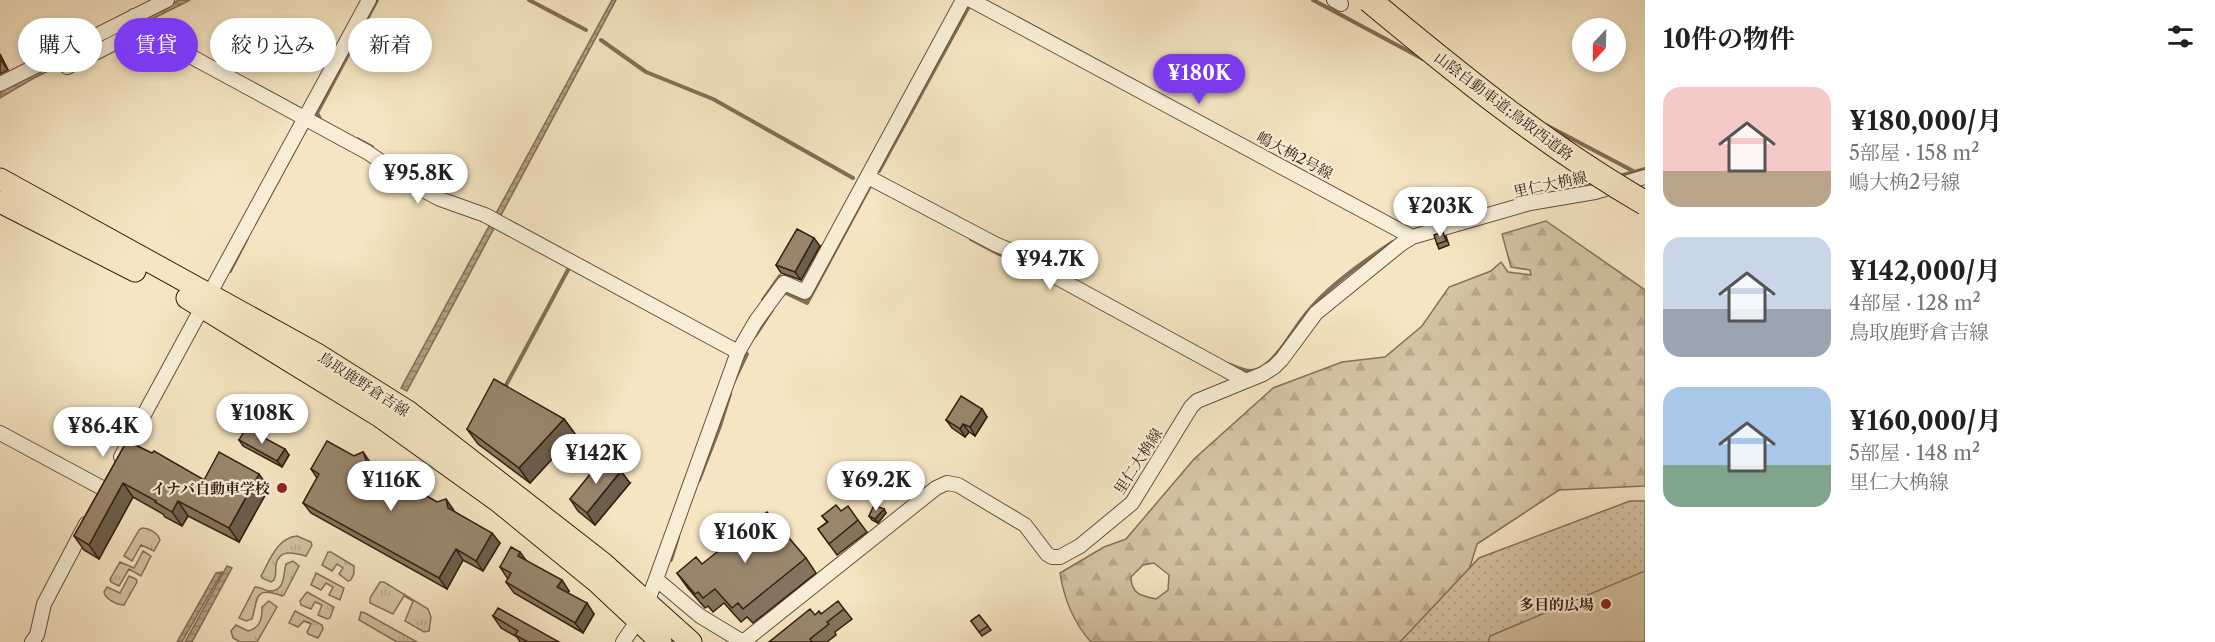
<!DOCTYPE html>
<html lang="ja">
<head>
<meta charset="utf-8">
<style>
  :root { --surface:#fff; --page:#f2f2f2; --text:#202124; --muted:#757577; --accent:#7c3aed }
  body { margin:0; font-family:"Libre Caslon Text","Noto Serif JP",serif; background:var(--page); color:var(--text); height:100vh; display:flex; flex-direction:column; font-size:22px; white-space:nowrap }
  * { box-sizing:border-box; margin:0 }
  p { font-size:20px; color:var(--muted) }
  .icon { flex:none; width:33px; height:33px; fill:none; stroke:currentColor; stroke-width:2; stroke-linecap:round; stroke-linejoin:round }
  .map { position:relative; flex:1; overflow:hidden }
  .side { display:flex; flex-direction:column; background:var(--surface); width:570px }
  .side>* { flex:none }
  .top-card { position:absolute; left:18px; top:18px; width:570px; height:54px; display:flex; gap:12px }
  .needle { width:39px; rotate:202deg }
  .tools { position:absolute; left:1572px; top:18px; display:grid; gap:12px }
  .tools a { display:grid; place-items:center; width:54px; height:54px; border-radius:50%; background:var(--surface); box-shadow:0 3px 9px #0003; font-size:30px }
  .price { position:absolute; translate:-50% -51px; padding:0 14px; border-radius:21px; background:#fff; color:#222; font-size:20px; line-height:39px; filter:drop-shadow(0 2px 3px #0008) }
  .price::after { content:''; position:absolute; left:50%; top:36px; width:18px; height:14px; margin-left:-9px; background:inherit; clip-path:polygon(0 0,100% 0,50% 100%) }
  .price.current { background:var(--accent); color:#fff }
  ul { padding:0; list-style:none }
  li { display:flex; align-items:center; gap:18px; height:150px; padding:0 18px }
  li span { display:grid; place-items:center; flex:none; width:168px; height:120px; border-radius:18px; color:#555 }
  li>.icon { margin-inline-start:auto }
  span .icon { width:72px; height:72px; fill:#fffc; stroke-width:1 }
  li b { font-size:26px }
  h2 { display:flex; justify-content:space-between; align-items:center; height:72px; padding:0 18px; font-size:26px }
  .tag { padding:0 21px; border-radius:27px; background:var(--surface); box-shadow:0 3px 9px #0003; font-size:21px; line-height:54px }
  .tag.current { background:var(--accent); color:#fff }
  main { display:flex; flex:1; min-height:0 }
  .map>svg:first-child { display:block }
</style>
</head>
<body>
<main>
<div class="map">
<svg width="1645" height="642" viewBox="0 0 1645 642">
  <defs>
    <pattern id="grass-tufts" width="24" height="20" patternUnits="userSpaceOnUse" patternTransform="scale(1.5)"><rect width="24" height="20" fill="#d4c3a4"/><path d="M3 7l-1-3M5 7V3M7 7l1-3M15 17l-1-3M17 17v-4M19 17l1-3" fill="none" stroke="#b7a78c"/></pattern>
    <pattern id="forest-firs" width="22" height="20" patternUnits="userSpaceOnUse" patternTransform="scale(1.5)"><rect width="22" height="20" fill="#d4c3a4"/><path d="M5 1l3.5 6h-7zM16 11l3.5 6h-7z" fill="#b7a78c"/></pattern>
    <pattern id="park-dots" width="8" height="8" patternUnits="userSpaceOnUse" patternTransform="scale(1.5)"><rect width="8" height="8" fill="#d4c3a4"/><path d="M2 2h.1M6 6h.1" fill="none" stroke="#b7a78c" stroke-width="1.8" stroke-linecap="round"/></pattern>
    <pattern id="water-rules" width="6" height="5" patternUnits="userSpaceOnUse" patternTransform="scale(1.5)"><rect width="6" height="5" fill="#b4a286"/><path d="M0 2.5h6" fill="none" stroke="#93836c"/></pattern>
  </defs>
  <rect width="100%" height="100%" fill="#f5e5c2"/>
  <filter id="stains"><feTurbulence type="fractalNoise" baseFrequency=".00333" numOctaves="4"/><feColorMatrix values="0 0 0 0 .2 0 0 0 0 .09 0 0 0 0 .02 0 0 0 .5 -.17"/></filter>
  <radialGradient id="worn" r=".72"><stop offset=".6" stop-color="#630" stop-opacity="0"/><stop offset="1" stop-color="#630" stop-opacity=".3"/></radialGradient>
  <path fill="url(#grass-tufts)" stroke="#84715a" stroke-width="1.5" d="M142,528c7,0 16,5 18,12l-6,11 -13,-6 -9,16 -8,-5 15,-26z
    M297,536l14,6 1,3 -6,11c-11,-3 -27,-8 -30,9 -1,6 1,9 -2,15l-3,2 -9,-4 -1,-2c9,-16 16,-38 36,-40z
    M143,551l8,5 -10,20 -12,-7 -10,17 -8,-4 -1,-3 10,-17 14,6z
    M328,552h3l23,14v7l-3,7 -3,1 -9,-7 4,-6 -6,-4 -5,7 -10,-6z
    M293,561l6,5 -15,29 -2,1c-29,-11 -24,4 -30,23l-6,2 -7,-3 16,-31c5,0 9,3 14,4 17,1 14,-18 17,-27z
    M316,573l28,15 -4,12 -11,-5 4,-8 -7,-4 -5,7 -10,-5z
    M129,576l7,3 1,3 -13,23c-7,0 -19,-6 -20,-13l3,-5 13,6z
    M380,582h4l44,27 3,8 -2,14 -5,1 -19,-11 8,-20 -9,-5 -11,18 -23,-11v-5z
    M307,592l27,15 -4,11 -3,1 -9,-4 4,-10 -7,-3 -4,7 -10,-4 -1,-4z
    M269,601l8,6 -20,35h-17l-7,-4 -2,-7 5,-6 12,6c13,-3 14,-13 14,-24z
    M295,611l27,14 1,4 -5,9 -10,-4 -1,-2 4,-8 -7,-3 -6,6 -9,-4z
    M361,612l4,1 52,29h-20l-38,-22z"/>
  <path fill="url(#forest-firs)" stroke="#84715a" stroke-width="1.5" fill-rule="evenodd" d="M1546,221l99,69v196l-86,4 -82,54 -30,98h-356c-18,-20 -27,-43 -31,-69l44,-26 22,-8 68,-80 79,-71 69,-26 43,-5 37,-31 27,-39 42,-16 10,-9 7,10 23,3 -1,-5 -19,-3 -9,-33zM1154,563l15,12 -1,15 -12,9c-14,-3 -25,-5 -25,-22l12,-12z"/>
  <path fill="url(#park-dots)" stroke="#84715a" stroke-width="1.5" d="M1630,501h15v141h-245l79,-84z"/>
  <path fill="#d4c3a4" stroke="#84715a" stroke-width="1.5" d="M1645,571v71h-157l2,-6z"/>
  <path fill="url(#water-rules)" stroke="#816e57" stroke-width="1.5" d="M179,0h11l-156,78 -34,20v-6l32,-19z
    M612,0h4l-209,391 -6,-3z
    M227,566l5,2 -40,74h-7z
    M222,572l-40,70h-5l39,-69z"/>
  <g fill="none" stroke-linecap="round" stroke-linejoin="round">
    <path stroke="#816e57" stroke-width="4" d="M529,0l57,30
      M1313,0l110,59
      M601,40l45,32 67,27 140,79
      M321,121l-4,-8 60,-113
      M1546,125l89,47
      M357,139l15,8
      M395,163l36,24
      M879,171l89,-163
      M1620,176l25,-7
      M1576,188l19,-5
      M1436,223l31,-8
      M971,239l28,15 14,5
      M1025,264l4,6 16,9
      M230,271l17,-33
      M783,294l1,-2 23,11 63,-117
      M763,300l17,-24
      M755,336l17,-26
      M1228,364c10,4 21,10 31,5 21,-11 35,-43 51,-60 20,-24 57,-50 83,-67
      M734,381l13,-27
      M504,389l65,-121
      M699,480l21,-54 10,-32
      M671,560l7,-23"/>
    <defs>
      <path id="street" d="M971,0l441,237
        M1334,0l7,4
        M134,16l10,15 223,121 56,38 17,9 45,16 253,137
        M67,67l75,-38
        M0,84l167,-84
        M868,177l127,67 26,11 24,16 201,110
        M0,433l104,56
        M121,457l248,-457
        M656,579l82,-227 18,-31 28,-38 21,9 158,-292
        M32,642l5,-7 7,-31 42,-80
        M623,642c15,-20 25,-39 33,-63l44,37 43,26 193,-154 11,-5 11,2 67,40 22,29 5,3h8l20,-11 52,-43 59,-96 6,-6 66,-27 11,-7 8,-8 34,-46 85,-69 11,-7 118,-34 65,-11 50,-15"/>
      <path id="primary" d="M0,179l317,175 92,58 194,151 88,79
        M0,202l135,69
        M187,298l192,118 120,86 98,80 64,60"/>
    </defs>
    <use href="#street" stroke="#65503d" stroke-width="16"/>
    <use href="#primary" stroke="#351f11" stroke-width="23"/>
    <use href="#street" stroke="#f8eed7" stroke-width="14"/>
    <use href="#primary" stroke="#f5e5c2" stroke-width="21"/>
    <defs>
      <path id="highway-bridge" d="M1369,0c88,73 177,146 276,203"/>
    </defs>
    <use href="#highway-bridge" stroke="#351f11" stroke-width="26" stroke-linecap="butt"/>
    <use href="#highway-bridge" stroke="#f5e5c2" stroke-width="24"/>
  </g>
  <path fill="#84735e" stroke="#351f11" stroke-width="1.5" d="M0,54l8,16 -8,4z
    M1446,236l3,9 -10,4 -2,-5z
    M820,246l-19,34 -20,-7 -5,-8z
    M982,409l5,8 -12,19 -6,-4 -4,5 -13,-9 -6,-8z
    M564,419l11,15 -45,49 -52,-39 -11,-15z
    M239,440l50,15 -7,12 -39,-21z
    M127,441l77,39 65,8 -30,54 -51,-26 -6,10 -17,-9 -2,-3 -30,-17 -34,62 -15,-9 -10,-14z
    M363,452l8,13 66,37 16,7 1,2 46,32 -17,28 -20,-11 -16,29 -136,-76 -8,-10 14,-25 -6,-9 43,-13z
    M630,483l-35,42 -17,-14 -8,-12z
    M884,509l2,4 -8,10 -6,-3 -3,-4z
    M841,511l17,9 9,12 -30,23 -19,-26 9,-7 -5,-6z
    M806,558l10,15 -63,50 -6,-6 -6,5 -17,-19 -11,9 -5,-6 -3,2 -18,-21 -10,-14 25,-9z
    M526,561l43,30 -1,2 26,21 -11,19 -69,-40 -8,-11 2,-3 -8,-12z
    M844,609l8,10 -17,13 1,3 -9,7h-58l46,-27z
    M979,615l12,15 -9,6 -11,-15z
    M493,616l66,26h-39l-3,-5 -16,-9z"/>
  <path fill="#6b5e4c" stroke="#351f11" stroke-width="1.5" d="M0,54l8,16 -8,-11z
    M814,238l6,8 -19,34 -6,-8z
    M982,409l5,8 -12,19 -5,-9z
    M564,419l11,15 -45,49 -11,-15z
    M963,424l6,8 -4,5 -5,-8z
    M285,449l4,6 -7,12 -5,-6z
    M363,452l7,10 4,11 -7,-10z
    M621,471l9,12 -35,42 -8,-12z
    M259,474l10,14 -30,54 -10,-14z
    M123,483l10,14 -34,62 -10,-14z
    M446,499l7,10 2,10 -7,-11z
    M178,501l10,15 -6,10 -10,-14z
    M884,509l2,4 -8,10 -3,-4z
    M492,533l8,10 -17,28 -7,-10z
    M456,549l7,11 -16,29 -8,-11z
    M520,552l8,11 -10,-7z
    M562,580l7,11 -4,6 -8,-10z
    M587,603l7,11 -11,19 -8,-10z"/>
  <path fill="#99866d" stroke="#351f11" stroke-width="1.5" d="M797,229l17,9 -19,34 -19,-7z
    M1443,232l3,9 -9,3 -3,-9z
    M494,379l70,40 -45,49 -52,-39z
    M961,396l21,13 -12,18 -7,-3 -3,5 -14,-9z
    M246,428l39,21 -8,12 -38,-21z
    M127,441l25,12 2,-2 50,29 15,-28 40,22 -30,54 -51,-27 -6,11 -17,-10 1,-1 -33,-18 -34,62 -15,-9z
    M327,441l27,15 9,-4 4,11 70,39 9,-3 2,9 44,25 -16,28 -20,-12 -17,29 -136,-75 16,-29 -8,-5z
    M604,457l17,14 -34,42 -17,-14z
    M836,505l5,6 7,-5 10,14 -29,24 -11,-15 10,-7 -6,-6z
    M874,505l10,4 -9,10 -6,-3z
    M767,512l39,46 -63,51 -5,-6 -6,5 -17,-19 -12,9 -5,-6 -3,2 -18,-21 19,-16 6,7z
    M511,547l9,5 -2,4 44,24 -5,7 30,16 -12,20 -69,-41 5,-9 -11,-6z
    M838,601l6,8 -17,13 2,2 -19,15 2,3h-43l41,-33 5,6 4,-4 2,3z
    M498,608l61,34h-31l-13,-7 3,-4 -25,-15z
    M979,615l9,11 -9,6 -8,-11z"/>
  <g fill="#8f2418" stroke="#f8eed7" stroke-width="2">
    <circle cx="282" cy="488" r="6"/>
    <circle cx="1606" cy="604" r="6"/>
  </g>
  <g text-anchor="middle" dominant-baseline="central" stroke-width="4.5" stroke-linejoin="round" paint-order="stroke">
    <g font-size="15" fill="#351f11" stroke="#f8eed7">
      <text transform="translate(1504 106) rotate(37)">山陰自動車道;鳥取西道路</text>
      <text transform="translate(1295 155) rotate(28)">嶋大桷2号線</text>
      <text transform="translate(1550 184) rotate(-12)">里仁大桷線</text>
      <text transform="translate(364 384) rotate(33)">鳥取鹿野倉吉線</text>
      <text transform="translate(1138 461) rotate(-57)">里仁大桷線</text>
    </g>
    <g font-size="15" font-weight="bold" fill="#351f11" stroke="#f8eed7" text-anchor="end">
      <text x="270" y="488">イナバ自動車学校</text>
      <text x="1594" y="604">多目的広場</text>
    </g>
  </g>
  <rect width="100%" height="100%" filter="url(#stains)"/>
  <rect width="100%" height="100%" fill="url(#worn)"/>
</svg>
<div class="tools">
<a><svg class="needle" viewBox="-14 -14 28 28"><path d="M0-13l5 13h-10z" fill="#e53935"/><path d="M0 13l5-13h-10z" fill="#757577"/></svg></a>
</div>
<b class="price current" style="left:1199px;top:105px">¥180K</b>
<b class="price" style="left:418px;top:205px">¥95.8K</b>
<b class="price" style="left:1440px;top:238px">¥203K</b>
<b class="price" style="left:1050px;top:291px">¥94.7K</b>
<b class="price" style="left:262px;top:445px">¥108K</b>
<b class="price" style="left:103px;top:458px">¥86.4K</b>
<b class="price" style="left:596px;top:485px">¥142K</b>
<b class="price" style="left:391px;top:512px">¥116K</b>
<b class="price" style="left:876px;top:512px">¥69.2K</b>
<b class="price" style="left:745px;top:564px">¥160K</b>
<div class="top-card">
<a class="tag">購入</a>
<a class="tag current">賃貸</a>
<a class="tag">絞り込み</a>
<a class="tag">新着</a>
</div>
</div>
<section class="side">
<h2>10件の物件<svg class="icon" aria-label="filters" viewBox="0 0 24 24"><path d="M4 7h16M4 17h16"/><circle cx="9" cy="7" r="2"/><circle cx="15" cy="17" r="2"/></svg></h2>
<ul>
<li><span style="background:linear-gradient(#f6c9c9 70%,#b9a48a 0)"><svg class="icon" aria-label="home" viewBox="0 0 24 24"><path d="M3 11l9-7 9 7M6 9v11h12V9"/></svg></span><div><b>¥180,000/月</b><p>5部屋 · 158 m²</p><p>嶋大桷2号線</p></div></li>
<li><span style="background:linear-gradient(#c9d6e8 60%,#9aa5b1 0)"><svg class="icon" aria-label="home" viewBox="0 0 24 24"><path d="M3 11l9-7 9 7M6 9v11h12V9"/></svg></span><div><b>¥142,000/月</b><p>4部屋 · 128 m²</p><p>鳥取鹿野倉吉線</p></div></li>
<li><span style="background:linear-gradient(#a9c7e8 65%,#7fa58c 0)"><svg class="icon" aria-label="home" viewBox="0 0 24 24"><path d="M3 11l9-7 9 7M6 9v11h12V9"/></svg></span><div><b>¥160,000/月</b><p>5部屋 · 148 m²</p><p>里仁大桷線</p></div></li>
</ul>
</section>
</main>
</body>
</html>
